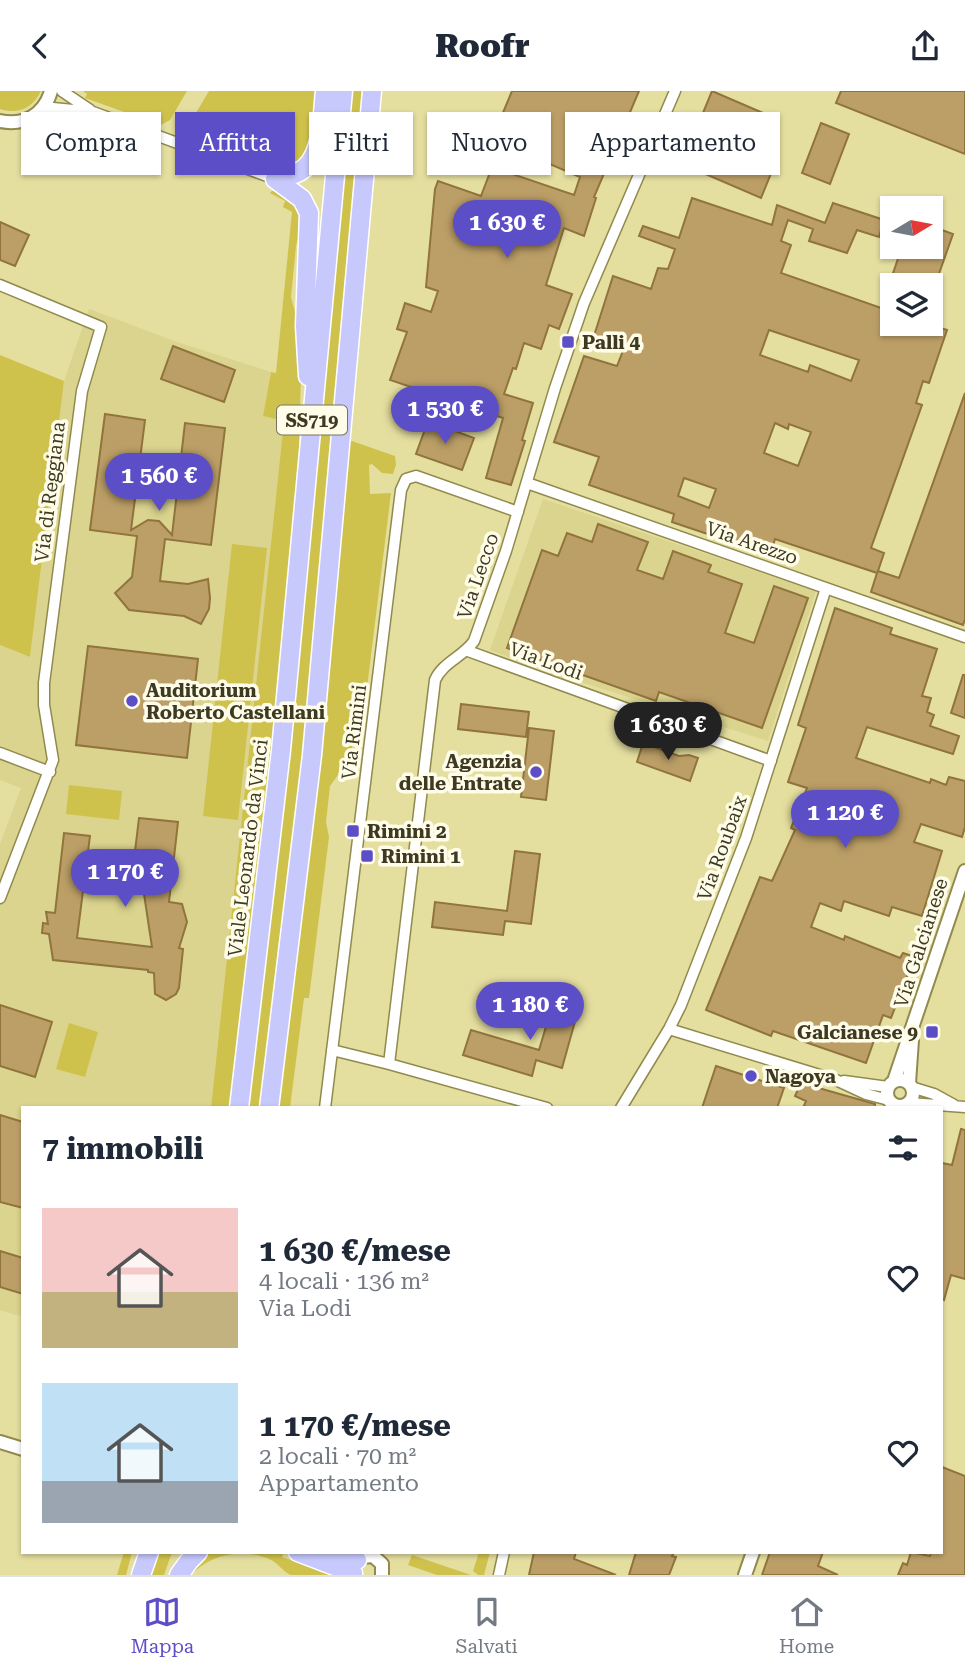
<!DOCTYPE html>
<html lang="it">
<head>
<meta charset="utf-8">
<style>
  :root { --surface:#fff; --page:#f6f6f7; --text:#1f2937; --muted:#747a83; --line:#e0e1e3; --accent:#5c4ec7 }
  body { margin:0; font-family:"Roboto Serif",serif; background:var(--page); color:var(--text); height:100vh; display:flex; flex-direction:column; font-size:26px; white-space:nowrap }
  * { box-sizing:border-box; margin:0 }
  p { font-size:23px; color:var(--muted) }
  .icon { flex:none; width:38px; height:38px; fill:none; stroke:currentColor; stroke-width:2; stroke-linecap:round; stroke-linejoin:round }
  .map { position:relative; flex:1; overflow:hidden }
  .sheet { position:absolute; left:21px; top:1015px; width:922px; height:448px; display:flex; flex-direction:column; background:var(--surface); border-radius:0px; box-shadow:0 2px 5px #0004 }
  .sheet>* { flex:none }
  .banner { position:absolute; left:21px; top:21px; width:924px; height:63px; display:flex; gap:14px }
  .needle { width:46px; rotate:80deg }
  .fabs { position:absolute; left:880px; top:105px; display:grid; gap:14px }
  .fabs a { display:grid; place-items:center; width:63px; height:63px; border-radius:0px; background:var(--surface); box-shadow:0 2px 5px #0004; font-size:35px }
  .price { position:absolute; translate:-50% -60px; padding:0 16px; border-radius:24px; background:var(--accent); color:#fff; font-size:23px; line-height:46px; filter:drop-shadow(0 2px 4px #0008) }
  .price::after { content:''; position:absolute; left:50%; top:42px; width:21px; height:16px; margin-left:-10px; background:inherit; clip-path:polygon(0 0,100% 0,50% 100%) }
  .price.active { background:#222; color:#fff }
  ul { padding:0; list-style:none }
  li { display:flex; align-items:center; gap:21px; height:175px; padding:0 21px }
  li span { display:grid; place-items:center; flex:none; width:196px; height:140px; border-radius:0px; color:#555 }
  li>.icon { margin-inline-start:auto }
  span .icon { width:84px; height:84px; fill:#fffc; stroke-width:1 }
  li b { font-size:30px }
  h2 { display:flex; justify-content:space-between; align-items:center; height:84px; padding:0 21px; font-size:30px }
  .tag { padding:0 24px; border-radius:0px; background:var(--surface); box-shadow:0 2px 5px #0004; font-size:24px; line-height:63px }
  .tag.active { background:var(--accent); color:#fff }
  header { display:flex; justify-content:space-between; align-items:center; height:91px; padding:0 21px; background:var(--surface); font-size:32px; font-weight:800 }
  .dock { display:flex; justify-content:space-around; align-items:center; height:98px; border-top:2px solid var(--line); background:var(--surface); font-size:19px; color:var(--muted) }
  .dock a { display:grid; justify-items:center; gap:4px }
  .dock .active { color:var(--accent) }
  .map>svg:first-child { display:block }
</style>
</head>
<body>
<header><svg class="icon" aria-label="back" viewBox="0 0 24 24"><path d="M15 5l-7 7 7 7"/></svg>Roofr<svg class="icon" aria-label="share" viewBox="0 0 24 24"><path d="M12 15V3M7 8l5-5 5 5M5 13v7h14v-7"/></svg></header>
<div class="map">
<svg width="965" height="1484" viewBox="0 0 965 1484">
  <rect width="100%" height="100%" fill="#e4de9f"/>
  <path fill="#dbd48e" d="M89,218l88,33 94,30 -8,44 21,5 -73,687h-188v209l-23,-7v-466l21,-56 -21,-8v-135l30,12 34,-276z
    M543,408l273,92 -48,150 -222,-70 -56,-21z"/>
  <path fill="#cfc24c" d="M0,0h41c-8,17 -23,24 -41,18z
    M83,0h104l-17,29 -9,5 -76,-27 2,-4z
    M209,0h111c-3,30 -4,81 -45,77l-80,-29 -5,-6v-10z
    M348,0h16l-57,631 -44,386h-17z
    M272,100l7,1 18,13 5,19 -6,22 -5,51 6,23 4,55 -3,105 -27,293 -41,335h-19l73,-687 -21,-5 8,-44 5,1 16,-161 -9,-5 2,-6 -15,-8z
    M0,264l64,26 -34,276 -30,-12z
    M349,349l46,16 1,9 -3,9 -11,-1 -10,-9 -3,1 1,29 21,-1 -24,195 -8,4 -8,65 -21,29 -4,36 3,15 -20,161h-5l-14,110h-11l49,-437z
    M232,453l35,4 -29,272 -35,-4z
    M69,694l53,6 -3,29 -53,-6z
    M69,932l29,9 -13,45 -29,-8z
    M124,1461h8l-6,23h-9z
    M155,1461h17l-8,23h-17z
    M210,1461h69l4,2 -1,3 54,18c-11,0 -36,0 -45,0 -6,-2 -12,-10 -18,-14 -26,-14 -62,-8 -82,14h-4z
    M479,1461h11l-6,23h-6l-5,-4z
    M412,1464l59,20h-34l-29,-10z"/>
  <path fill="#bc9f67" stroke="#90743c" stroke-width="2" fill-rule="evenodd" d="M512,0h127l-45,106 2,1 -12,38 -20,-8 -18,57 26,9 -13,35 -10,-4 -8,24 -17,-6 -8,26 -3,-1 -9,26 29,9 -11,37 3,1 -14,44 -25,-7 17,-60 -113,-38 17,-48 -10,-3 8,-26 26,9 7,-21 -12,-4 9,-98 3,-8 43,15 11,-29 82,28 6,-18 -88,-38z
    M712,0l51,22 -9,24 22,9 -9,23 5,2 -11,27 -79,-34z
    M841,0h124v63l-129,-51z
    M821,32l28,11 -19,50 -28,-11z
    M692,107l80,27 5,-20 48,18 8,-20 51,17 -5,17 -22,-7 -10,23 -38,-12 4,-12 -25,-9 -7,21 10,4 -10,28 100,35 21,-61h29v-21l22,8 -18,51h-43v39h35l20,6 -18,53 -6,-2 -7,22 6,2 -51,143 13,5 -6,18 21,7 66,-185v226l-2,6 -92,-33 6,-19 -102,-34 -5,16 -98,-33 2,-8 -85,-29 10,-28 -45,-15 30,-86 33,10 7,-18 -31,-9 20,-63 38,13 7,-21 10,1 7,-20 -36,-13 4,-10 36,12zM769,239l90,30 -8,21 -41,-16 -2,7 -48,-17zM775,332l13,6 1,-5 22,8 -13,34 -34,-13zM684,387l32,11 -7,19 -31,-12z
    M0,131l29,13 -14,31 -15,-6z
    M173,255l62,24 -11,32 -63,-23z
    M105,323l40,6 -14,110 17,-10 11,1 13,14 13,-112 40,5 -14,117 -46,-6 -5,42 28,3 20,-5 2,19 -1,11 -8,15 -17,-8 -55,-6 -14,-17 17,-16 5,-41 -47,-6z
    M428,330l46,17 -12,32 -46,-16z
    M598,433l50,18 -11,28 26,9 10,-28 38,14 -3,7 34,12 -17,49 29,10 20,-57 34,12 -46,130 -103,-36 -3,9 -149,-53 35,-98 16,6 9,-23 25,9z
    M835,517l57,20 -2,6 47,15 -15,47 9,2 -4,14 7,3 -4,11 29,10 -6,18 -86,-27 -11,31 74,25 1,-4 15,6 3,-8 16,4v46l-3,10 -41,-13 -7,18 28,9 -20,65 -30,-9 -3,9 -45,-15 -3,10 -21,-8 -9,24 33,13 1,-4 55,22 3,-5 9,3 -1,10 -20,52 -8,-3 -17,48 -93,-32 -2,5 -65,-26 54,-133 12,4 23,-51 -4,-2 16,-40 -19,-6 18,-54 -8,-3z
    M88,555l110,13 -11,99 -111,-13z
    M963,584h2v43l-14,-5z
    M461,613l68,8 -3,25 -68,-8z
    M529,637l25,3 -8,69 -25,-3z
    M643,652l36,13 10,-1 9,3 -8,23 -53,-19z
    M139,727l39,4 -9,80 13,2 5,18 -8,26 4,1 -4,39 -3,6 -10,6 -11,-6 -1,-21 -6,-1v-2l-95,-10 -4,-26 -7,-1 1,-10 5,1 -2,-12 9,1 9,-80 26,3 -13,102 75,9 -8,-53 -14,-1z
    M515,760l25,3 -9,70 -26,-3 -2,14 -71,-8 3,-25 72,9z
    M556,902l25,7 -19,68 -26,-8 -4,16 -69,-21 8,-25 68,20z
    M0,914l52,17 -17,55 -35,-11z
    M716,975l68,22 -7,20h-75z
    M801,992l74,21v4h-72l3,-7 -11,-5z
    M0,1024l23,7v86l-23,-6z
    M961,1038l4,1v149l-14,-4 -7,25 -2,-1v-136l10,2z
    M0,1160l23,7v36l-23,-7z
    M942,1376l23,9v99h-67l5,-12 4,2 4,-13 19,4 1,-4h11z
    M534,1461h42l-2,7 42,16h-87z
    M636,1461h38l-2,4 4,1 -7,18h-40z
    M770,1461h53l-5,14 20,9h-76z"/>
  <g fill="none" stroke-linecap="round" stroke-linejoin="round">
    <defs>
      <path id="minor" d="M62,0l28,19
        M43,16l50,5 182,67
        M0,194l101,42 -19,64 -38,292v22l9,55 -53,138
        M527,392l438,154
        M468,560l303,110
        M0,662l50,19
        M669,938l167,51 30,14 23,6
        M332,959l57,14 158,44
        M389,973l46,-384c8,-18 28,-23 39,-39l32,-90 49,-163 29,-85 91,-212
        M844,990l44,6
        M911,996l23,7 20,11
        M909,1012l56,4
        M325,1017l76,-618 5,-11 10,-3 102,36
        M621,1017l48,-79 12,-24 65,-167 80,-250
        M499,1484l5,-23"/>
      <path id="tertiary" d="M0,30c24,5 44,-6 51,-30
        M887 1002a13 13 0 1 1 26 0a13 13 0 1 1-26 0Z
        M894,990l71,-210
        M909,992l3,-43
        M0,1351l23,7
        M354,1476l7,-10 12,-1 9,8v11
        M745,1484l8,-23"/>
      <path id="trunk" d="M275,88l27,20 7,14 -4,113 3,50
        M275,88c7,-2 15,-3 22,-6 27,-12 25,-57 28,-82
        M239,1017l42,-358 62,-659
        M269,1017l43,-353 60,-664
        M298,1461l55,21
        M337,1461l20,8
        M141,1484l8,-23
        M179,1484l10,-14 9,-9"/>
    </defs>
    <use href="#minor" stroke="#918a4e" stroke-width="13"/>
    <use href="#tertiary" stroke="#918a4e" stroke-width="16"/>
    <use href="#trunk" stroke="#fff" stroke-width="21"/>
    <use href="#minor" stroke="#fff" stroke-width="10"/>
    <use href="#tertiary" stroke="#fff" stroke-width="12"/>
    <use href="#trunk" stroke="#c7c8fc" stroke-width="18"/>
  </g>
  <g fill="#5c4ec7" stroke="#fffdea" stroke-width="2.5">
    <rect x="561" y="244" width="14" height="14" rx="3.5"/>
    <circle cx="132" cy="610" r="7"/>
    <circle cx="536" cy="681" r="7"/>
    <rect x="346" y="733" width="14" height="14" rx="3.5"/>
    <rect x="360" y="758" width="14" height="14" rx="3.5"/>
    <rect x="925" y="934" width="14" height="14" rx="3.5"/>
    <circle cx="751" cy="985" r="7"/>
  </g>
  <g text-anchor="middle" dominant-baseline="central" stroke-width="7" stroke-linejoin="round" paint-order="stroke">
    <rect fill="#fffdea" stroke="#77745d" stroke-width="2" x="277" y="314.5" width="70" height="29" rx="5"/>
    <g font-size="18" font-weight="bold" fill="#3d3a21">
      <text x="312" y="329">SS719</text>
    </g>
    <g font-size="19" font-weight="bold" fill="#3d3a21" stroke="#fffdea" text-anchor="start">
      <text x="582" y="251">Palli 4</text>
      <text x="146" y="599">Auditorium<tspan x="146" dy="22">Roberto Castellani</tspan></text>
      <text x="522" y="670" text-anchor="end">Agenzia<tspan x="522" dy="22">delle Entrate</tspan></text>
      <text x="367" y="740">Rimini 2</text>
      <text x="381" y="765">Rimini 1</text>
      <text x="918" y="941" text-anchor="end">Galcianese 9</text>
      <text x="765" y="985">Nagoya</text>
    </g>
    <g font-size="19" fill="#3d3a21" stroke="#fffdea">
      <text transform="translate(50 401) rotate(-83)">Via di Reggiana</text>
      <text transform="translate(752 452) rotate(19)">Via Arezzo</text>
      <text transform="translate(478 485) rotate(-71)">Via Lecco</text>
      <text transform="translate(546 570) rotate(20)">Via Lodi</text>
      <text transform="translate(354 641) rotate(-83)">Via Rimini</text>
      <text transform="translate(248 757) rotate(-83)">Viale Leonardo da Vinci</text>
      <text transform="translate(722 757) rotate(-70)">Via Roubaix</text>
      <text transform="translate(921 852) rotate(-72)">Via Galcianese</text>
    </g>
  </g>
</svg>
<div class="fabs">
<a><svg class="needle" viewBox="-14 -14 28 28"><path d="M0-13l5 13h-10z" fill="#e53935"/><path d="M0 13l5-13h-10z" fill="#747a83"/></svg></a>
<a><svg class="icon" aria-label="layers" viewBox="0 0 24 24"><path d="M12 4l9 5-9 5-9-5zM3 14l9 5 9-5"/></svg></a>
</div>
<b class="price" style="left:507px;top:169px">1 630 €</b>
<b class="price" style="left:445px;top:355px">1 530 €</b>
<b class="price" style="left:159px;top:422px">1 560 €</b>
<b class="price active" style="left:668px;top:671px">1 630 €</b>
<b class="price" style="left:845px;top:759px">1 120 €</b>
<b class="price" style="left:125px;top:818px">1 170 €</b>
<b class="price" style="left:530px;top:951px">1 180 €</b>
<div class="banner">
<a class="tag">Compra</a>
<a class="tag active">Affitta</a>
<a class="tag">Filtri</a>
<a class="tag">Nuovo</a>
<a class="tag">Appartamento</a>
</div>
<section class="sheet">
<h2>7 immobili<svg class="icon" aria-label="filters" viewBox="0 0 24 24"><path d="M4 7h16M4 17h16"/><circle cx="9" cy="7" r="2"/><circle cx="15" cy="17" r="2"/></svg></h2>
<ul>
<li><span style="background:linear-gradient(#f6c9c9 60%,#c2b280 0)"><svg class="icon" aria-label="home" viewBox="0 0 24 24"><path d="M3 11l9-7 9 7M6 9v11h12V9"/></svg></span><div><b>1 630 €/mese</b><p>4 locali · 136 m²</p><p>Via Lodi</p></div><svg class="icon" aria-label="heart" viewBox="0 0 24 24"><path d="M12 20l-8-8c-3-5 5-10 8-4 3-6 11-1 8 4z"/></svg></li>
<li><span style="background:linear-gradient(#bfe0f5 70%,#9aa5b1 0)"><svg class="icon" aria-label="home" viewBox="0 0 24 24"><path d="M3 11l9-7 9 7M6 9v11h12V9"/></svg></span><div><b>1 170 €/mese</b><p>2 locali · 70 m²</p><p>Appartamento</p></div><svg class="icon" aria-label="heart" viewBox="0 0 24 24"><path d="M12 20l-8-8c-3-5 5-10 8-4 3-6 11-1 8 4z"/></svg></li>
</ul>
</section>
</div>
<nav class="dock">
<a class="active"><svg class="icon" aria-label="map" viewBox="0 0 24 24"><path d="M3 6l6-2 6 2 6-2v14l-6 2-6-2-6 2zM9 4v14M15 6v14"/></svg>Mappa</a>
<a><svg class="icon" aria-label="saved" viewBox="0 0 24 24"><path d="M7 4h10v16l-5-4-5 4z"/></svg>Salvati</a>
<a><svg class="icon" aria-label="home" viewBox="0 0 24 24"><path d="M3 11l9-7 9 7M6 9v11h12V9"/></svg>Home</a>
</nav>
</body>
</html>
